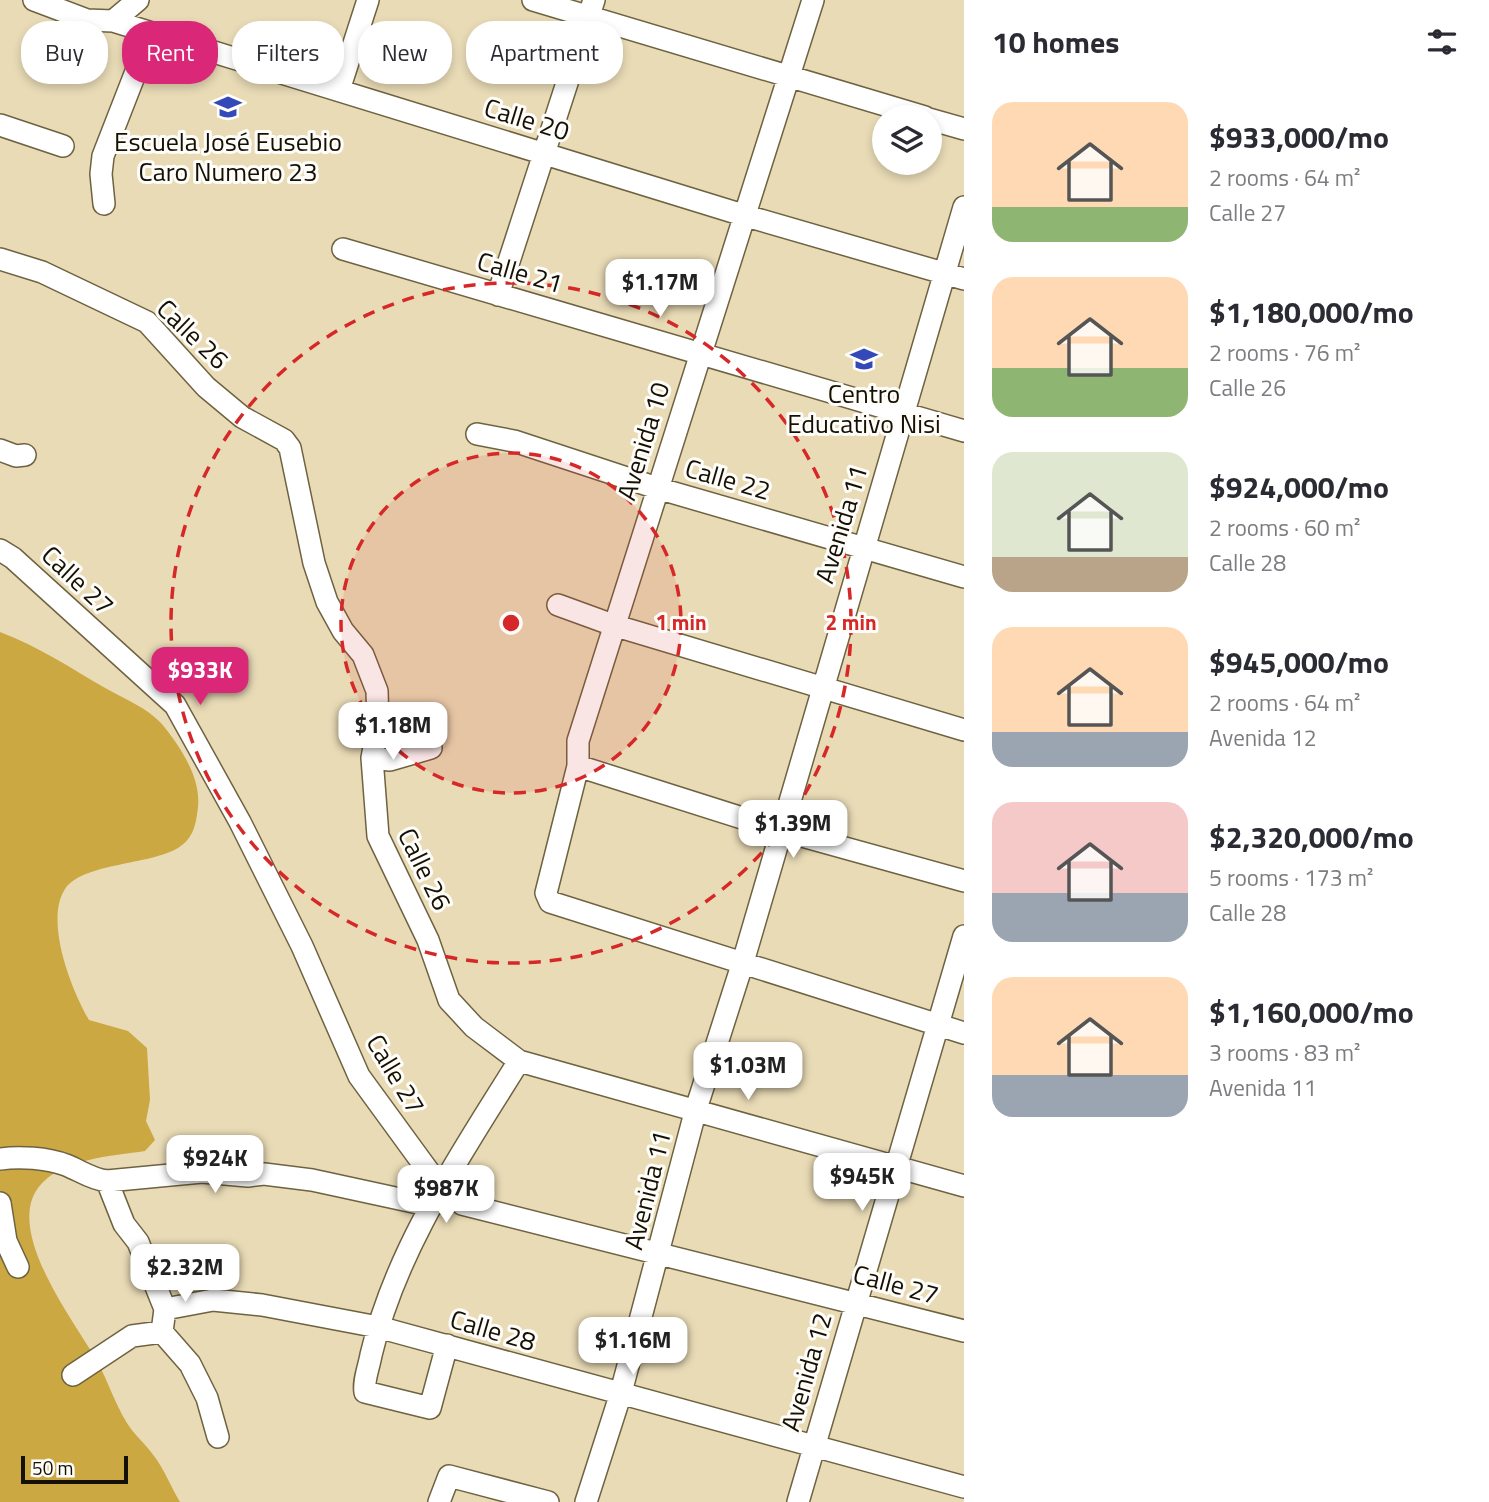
<!DOCTYPE html>
<html lang="en">
<head>
<meta charset="utf-8">
<style>
  :root { --surface:#fff; --page:#f2f2f3; --text:#2b2b33; --muted:#7c7c81; --accent:#db2777 }
  body { margin:0; font-family:"Titillium Web",sans-serif; background:var(--page); color:var(--text); height:100vh; display:flex; flex-direction:column; font-size:26px; white-space:nowrap }
  * { box-sizing:border-box; margin:0 }
  p { font-size:23px; color:var(--muted) }
  .icon { flex:none; width:38px; height:38px; fill:none; stroke:currentColor; stroke-width:2; stroke-linecap:round; stroke-linejoin:round }
  .map { position:relative; flex:1; overflow:hidden }
  .sheet { display:flex; flex-direction:column; background:var(--surface); width:525px }
  .sheet>* { flex:none }
  .banner { position:absolute; left:21px; top:21px; width:665px; height:63px; display:flex; gap:14px }
  .controls { position:absolute; left:872px; top:105px; display:grid; gap:14px }
  .controls a { display:grid; place-items:center; width:70px; height:70px; border-radius:50%; background:var(--surface); box-shadow:0 4px 10px #0003; font-size:35px }
  .scale { position:absolute; left:21px; bottom:18px; width:107px; box-sizing:border-box; padding-left:7px; border:4px solid #141004; border-top:0; font-size:19px; line-height:24px; white-space:nowrap; color:#141004; -webkit-text-stroke:5px #fefdf9; paint-order:stroke }
  .price { position:absolute; translate:-50% -60px; padding:0 16px; border-radius:14px; background:#fff; color:#222; font-size:23px; line-height:46px; filter:drop-shadow(0 2px 4px #0008) }
  .price::after { content:''; position:absolute; left:50%; top:42px; width:21px; height:16px; margin-left:-10px; background:inherit; clip-path:polygon(0 0,100% 0,50% 100%) }
  .price.on { background:var(--accent); color:#fff }
  ul { padding:0; list-style:none }
  li { display:flex; align-items:center; gap:21px; height:175px; padding:0 28px }
  li span { display:grid; place-items:center; flex:none; width:196px; height:140px; border-radius:21px; color:#555 }
  li>.icon { margin-inline-start:auto }
  span .icon { width:84px; height:84px; fill:#fffc; stroke-width:1 }
  li b { font-size:30px }
  h2 { display:flex; justify-content:space-between; align-items:center; height:84px; padding:0 28px; font-size:30px }
  .chip { padding:0 24px; border-radius:28px; background:var(--surface); box-shadow:0 4px 10px #0003; font-size:24px; line-height:63px }
  .chip.on { background:var(--accent); color:#fff }
  main { display:flex; flex:1; min-height:0 }
  .map>svg:first-child { display:block }
</style>
</head>
<body>
<main>
<div class="map">
<svg width="964" height="1502" viewBox="0 0 964 1502">
  <rect width="100%" height="100%" fill="#e9dbb6"/>
  <path fill="#cca842" d="M0,632c38,14 72,37 107,57 18,10 40,19 54,34 19,23 40,54 37,84 -2,17 -4,31 -20,41 -28,17 -96,15 -113,41 -21,32 7,102 24,131l39,11 19,17 3,52 -4,21 9,19 -10,11c-32,5 -85,7 -107,37 -33,45 37,134 59,173 11,20 18,43 30,62 7,12 19,21 27,33 10,13 17,31 26,46h-180z"/>
  <g fill="none" stroke-linecap="round" stroke-linejoin="round">
    <defs>
      <path id="minor" d="M34,0l53,20 26,1 630,194 221,64
        M533,0l392,117
        M813,0l-235,741v25l-32,127 4,9 414,131
        M113,21l25,-21
        M339,90l29,-90
        M929,119l35,10
        M0,125l63,21
        M104,204l-3,-30 2,-18 48,-123
        M343,249l621,182
        M0,259l42,13 105,50 59,65 36,30 42,23 6,8 24,115 13,39 16,29 20,24 14,36 1,33 -6,34 6,78 50,104 21,60 25,27 45,34 445,125
        M498,295l96,-295
        M477,434l37,7 143,47 307,89
        M0,450l16,6 9,-1
        M0,550l13,8 162,147 65,117 62,124 57,130 81,111 22,17 502,127
        M558,605l55,20 351,105
        M372,758l18,2 41,-12
        M578,766l202,64 184,51
        M0,1159c20,-3 47,-1 66,6 15,6 25,14 41,16l95,-9 46,4 16,-2 48,6 120,26
        M107,1181l17,43 14,18 27,67 -3,23 28,32 17,34 11,39
        M0,1203l6,38 12,26
        M165,1309l48,-9 49,5 116,22 586,160
        M447,1345l-17,63 -65,-16c-2,-11 4,-25 6,-37 25,-107 91,-202 148,-294
        M73,1375l59,-39 30,-4
        M439,1502l10,-26 99,26
        M586,1502l34,-106 76,-287 47,-147 221,-755
        M798,1502l166,-566"/>
    </defs>
    <use href="#minor" stroke="#6e6241" stroke-width="24"/>
    <use href="#minor" stroke="#fff" stroke-width="21"/>
  </g>
  <circle cx="511" cy="623" r="170" fill="#d62828" fill-opacity=".12"/>
  <g fill="none" stroke="#d62828" stroke-width="3.5" stroke-dasharray="12 9">
    <circle cx="511" cy="623" r="170"/>
    <circle cx="511" cy="623" r="340"/>
  </g>
  <defs>
    <symbol id="school-bare" viewBox="-9 -9 18 18"><path d="M0-5L7-2L0 1L-7-2ZM-4 1L0 2.5L4 1V4Q0 6-4 4Z" fill="#3349ba" stroke="#fefdf9" stroke-width="2.5" paint-order="stroke"/></symbol>
  </defs>
  <g fill-rule="evenodd">
    <use href="#school-bare" x="209" y="88" width="38" height="38"/>
    <use href="#school-bare" x="845" y="340" width="38" height="38"/>
  </g>
  <g text-anchor="middle" dominant-baseline="central" stroke-width="6" stroke-linejoin="round" paint-order="stroke">
    <g font-size="26" fill="#141004" stroke="#fefdf9">
      <text transform="translate(527 119) rotate(17)">Calle 20</text>
      <text transform="translate(520 272) rotate(16)">Calle 21</text>
      <text transform="translate(193 334) rotate(44)">Calle 26</text>
      <text transform="translate(643 441) rotate(-73)">Avenida 10</text>
      <text transform="translate(728 479) rotate(16)">Calle 22</text>
      <text transform="translate(841 524) rotate(-73)">Avenida 11</text>
      <text transform="translate(78 580) rotate(43)">Calle 27</text>
      <text transform="translate(425 869) rotate(64)">Calle 26</text>
      <text transform="translate(396 1074) rotate(59)">Calle 27</text>
      <text transform="translate(647 1190) rotate(-76)">Avenida 11</text>
      <text transform="translate(896 1284) rotate(15)">Calle 27</text>
      <text transform="translate(493 1330) rotate(16)">Calle 28</text>
      <text transform="translate(806 1372) rotate(-74)">Avenida 12</text>
    </g>
    <g font-size="26" fill="#141004" stroke="#fefdf9">
      <text x="228" y="141">Escuela José Eusebio<tspan x="228" dy="30">Caro Numero 23</tspan></text>
      <text x="864" y="393">Centro<tspan x="864" dy="30">Educativo Nisi</tspan></text>
    </g>
  </g>
  <circle cx="511" cy="623" r="10" fill="#d62828" stroke="#fefdf9" stroke-width="3.5"/>
  <g font-size="21" text-anchor="middle" font-weight="bold" fill="#d62828" stroke="#fefdf9" stroke-width="6" stroke-linejoin="round" paint-order="stroke">
    <text x="681" y="630">1 min</text>
    <text x="851" y="630">2 min</text>
  </g>
</svg>
<div class="controls">
<a><svg class="icon" aria-label="layers" viewBox="0 0 24 24"><path d="M12 4l9 5-9 5-9-5zM3 14l9 5 9-5"/></svg></a>
</div>
<div class="scale">50 m</div>
<b class="price" style="left:660px;top:319px">$1.17M</b>
<b class="price on" style="left:200px;top:707px">$933K</b>
<b class="price" style="left:393px;top:762px">$1.18M</b>
<b class="price" style="left:793px;top:860px">$1.39M</b>
<b class="price" style="left:748px;top:1102px">$1.03M</b>
<b class="price" style="left:215px;top:1195px">$924K</b>
<b class="price" style="left:862px;top:1213px">$945K</b>
<b class="price" style="left:446px;top:1225px">$987K</b>
<b class="price" style="left:185px;top:1304px">$2.32M</b>
<b class="price" style="left:633px;top:1377px">$1.16M</b>
<div class="banner">
<a class="chip">Buy</a>
<a class="chip on">Rent</a>
<a class="chip">Filters</a>
<a class="chip">New</a>
<a class="chip">Apartment</a>
</div>
</div>
<section class="sheet">
<h2>10 homes<svg class="icon" aria-label="filters" viewBox="0 0 24 24"><path d="M4 7h16M4 17h16"/><circle cx="9" cy="7" r="2"/><circle cx="15" cy="17" r="2"/></svg></h2>
<ul>
<li><span style="background:linear-gradient(#ffd9b3 75%,#8fb573 0)"><svg class="icon" aria-label="home" viewBox="0 0 24 24"><path d="M3 11l9-7 9 7M6 9v11h12V9"/></svg></span><div><b>$933,000/mo</b><p>2 rooms · 64 m²</p><p>Calle 27</p></div></li>
<li><span style="background:linear-gradient(#ffd9b3 65%,#8fb573 0)"><svg class="icon" aria-label="home" viewBox="0 0 24 24"><path d="M3 11l9-7 9 7M6 9v11h12V9"/></svg></span><div><b>$1,180,000/mo</b><p>2 rooms · 76 m²</p><p>Calle 26</p></div></li>
<li><span style="background:linear-gradient(#dfe7d0 75%,#b9a48a 0)"><svg class="icon" aria-label="home" viewBox="0 0 24 24"><path d="M3 11l9-7 9 7M6 9v11h12V9"/></svg></span><div><b>$924,000/mo</b><p>2 rooms · 60 m²</p><p>Calle 28</p></div></li>
<li><span style="background:linear-gradient(#ffd9b3 75%,#9aa5b1 0)"><svg class="icon" aria-label="home" viewBox="0 0 24 24"><path d="M3 11l9-7 9 7M6 9v11h12V9"/></svg></span><div><b>$945,000/mo</b><p>2 rooms · 64 m²</p><p>Avenida 12</p></div></li>
<li><span style="background:linear-gradient(#f6c9c9 65%,#9aa5b1 0)"><svg class="icon" aria-label="home" viewBox="0 0 24 24"><path d="M3 11l9-7 9 7M6 9v11h12V9"/></svg></span><div><b>$2,320,000/mo</b><p>5 rooms · 173 m²</p><p>Calle 28</p></div></li>
<li><span style="background:linear-gradient(#ffd9b3 70%,#9aa5b1 0)"><svg class="icon" aria-label="home" viewBox="0 0 24 24"><path d="M3 11l9-7 9 7M6 9v11h12V9"/></svg></span><div><b>$1,160,000/mo</b><p>3 rooms · 83 m²</p><p>Avenida 11</p></div></li>
</ul>
</section>
</main>
</body>
</html>
